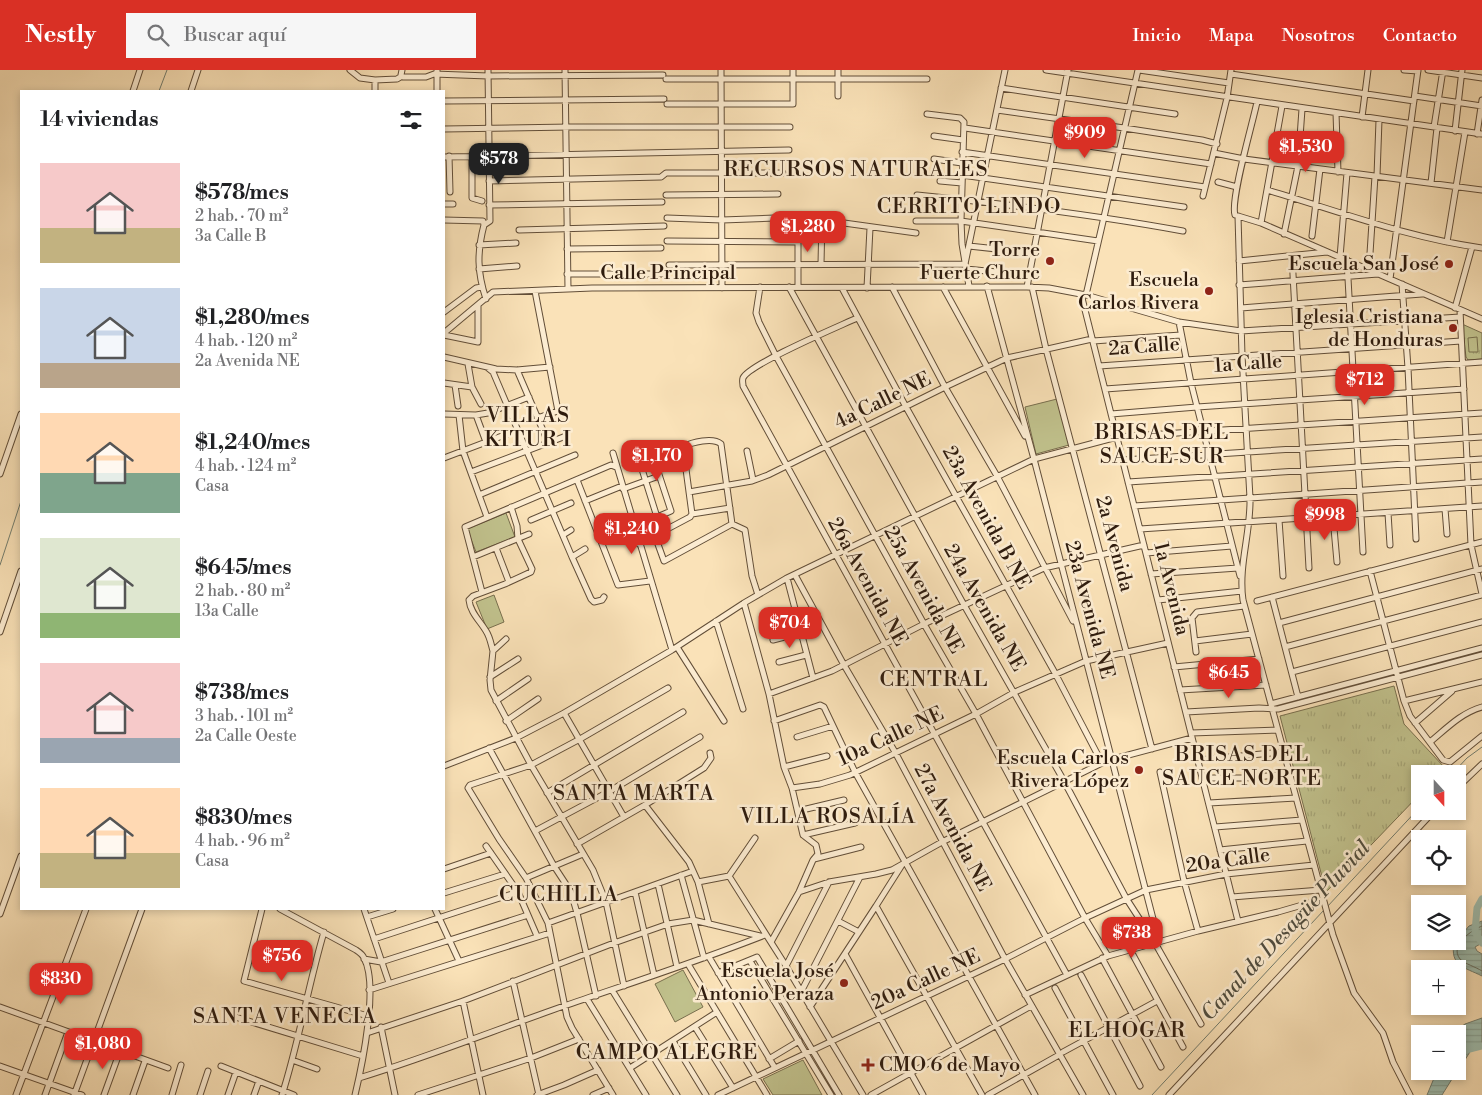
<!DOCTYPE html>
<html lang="es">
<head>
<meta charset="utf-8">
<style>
  :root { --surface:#fff; --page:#f6f6f6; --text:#202124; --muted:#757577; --accent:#d93025 }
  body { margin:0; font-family:"Libre Bodoni",serif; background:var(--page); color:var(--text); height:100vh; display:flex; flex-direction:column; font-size:19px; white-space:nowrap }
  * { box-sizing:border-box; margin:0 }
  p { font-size:16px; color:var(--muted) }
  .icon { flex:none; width:28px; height:28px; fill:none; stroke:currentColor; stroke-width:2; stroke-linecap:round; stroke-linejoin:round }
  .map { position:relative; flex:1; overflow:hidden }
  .details { position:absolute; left:20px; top:20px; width:425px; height:820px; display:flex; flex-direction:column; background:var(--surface); border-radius:0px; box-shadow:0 2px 8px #0003 }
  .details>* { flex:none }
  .needle { width:32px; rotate:159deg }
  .buttons { position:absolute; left:1411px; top:695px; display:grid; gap:10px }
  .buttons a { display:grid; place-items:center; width:55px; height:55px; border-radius:0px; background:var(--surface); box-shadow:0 2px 8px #0003; font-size:25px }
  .price { position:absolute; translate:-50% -42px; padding:0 11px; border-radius:10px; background:var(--accent); color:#fff; font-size:16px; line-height:32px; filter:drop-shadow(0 1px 2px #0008) }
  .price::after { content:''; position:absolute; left:50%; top:30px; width:15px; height:11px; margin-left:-8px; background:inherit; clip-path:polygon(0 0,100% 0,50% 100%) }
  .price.active { background:#222; color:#fff }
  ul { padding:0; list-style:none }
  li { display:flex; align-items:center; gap:15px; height:125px; padding:0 20px }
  li span { display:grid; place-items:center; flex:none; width:140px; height:100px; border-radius:0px; color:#555 }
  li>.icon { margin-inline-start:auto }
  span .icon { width:60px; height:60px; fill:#fffc; stroke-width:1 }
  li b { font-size:21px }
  h2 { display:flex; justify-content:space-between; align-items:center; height:60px; padding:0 20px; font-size:21px }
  header { display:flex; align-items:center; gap:30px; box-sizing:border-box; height:70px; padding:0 25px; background:var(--accent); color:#fff }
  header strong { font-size:24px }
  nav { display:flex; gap:28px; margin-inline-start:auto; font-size:18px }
  .search { width:350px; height:45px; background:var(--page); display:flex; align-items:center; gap:12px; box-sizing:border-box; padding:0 18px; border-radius:0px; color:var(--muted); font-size:19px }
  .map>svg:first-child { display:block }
</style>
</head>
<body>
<header>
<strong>Nestly</strong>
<div class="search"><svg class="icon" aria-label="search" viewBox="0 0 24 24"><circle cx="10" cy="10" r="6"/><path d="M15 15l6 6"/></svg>Buscar aquí</div>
<nav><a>Inicio</a><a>Mapa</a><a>Nosotros</a><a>Contacto</a></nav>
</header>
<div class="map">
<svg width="1482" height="1025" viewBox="0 0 1482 1025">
  <defs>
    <pattern id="grass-tufts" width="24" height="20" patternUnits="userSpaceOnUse" patternTransform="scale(1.25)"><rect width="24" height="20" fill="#c1c28d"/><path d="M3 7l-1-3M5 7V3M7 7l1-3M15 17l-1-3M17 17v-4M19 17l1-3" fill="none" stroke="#a6a678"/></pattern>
    <pattern id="water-rules" width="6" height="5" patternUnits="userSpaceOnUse" patternTransform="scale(1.25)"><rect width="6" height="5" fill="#9ebeb0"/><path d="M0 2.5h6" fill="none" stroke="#88a396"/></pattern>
  </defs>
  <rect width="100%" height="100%" fill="#fae2b8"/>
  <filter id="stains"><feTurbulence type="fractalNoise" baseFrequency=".004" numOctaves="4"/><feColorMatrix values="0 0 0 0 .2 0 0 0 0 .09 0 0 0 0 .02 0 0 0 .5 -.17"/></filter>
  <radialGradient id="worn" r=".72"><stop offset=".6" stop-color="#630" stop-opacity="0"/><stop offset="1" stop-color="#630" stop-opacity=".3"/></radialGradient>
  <path fill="url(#grass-tufts)" stroke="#786f4e" d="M1462,254l20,9v26l-14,1 -2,-3z
    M1394,616l10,38 41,44 -6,6h-19v20l-94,98 -46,-176z"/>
  <path fill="#c1c28d" stroke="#786f4e" d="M1477,267l1,15h-9l-1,-14z
    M1057,329l12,46 -33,9 -11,-47z
    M506,443l9,24 -39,15 -9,-23z
    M494,525l10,27 -17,7 -11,-27z
    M683,900l20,37 -28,15 -20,-38z
    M803,990l19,35h-49l-10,-16z"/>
  <path fill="url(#water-rules)" stroke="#727d6f" d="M1482,851v22l-7,4 2,4 5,3v22c-18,-9 -32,-10 -28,-33l4,-2v-2l11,-13z
    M1482,948v26l-9,3 -15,24v-37h-5l1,-2 11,-8z
    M1437,1001h20l-15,24h-15z"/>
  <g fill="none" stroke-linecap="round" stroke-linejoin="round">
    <path stroke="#666d5f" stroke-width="1" d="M1482,856c-10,4 -33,19 -22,33 5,5 16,8 22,12"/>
    <path stroke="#727d6f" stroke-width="1" d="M159,21l8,-21
      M0,495l21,-64
      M1452,704l15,-16 15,-11
      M1327,837l93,-100
      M1152,1025l172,-185"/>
    <path stroke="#9ebeb0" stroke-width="7" d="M1482,829l-5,9 -2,24 7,11
      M1458,982l24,-6"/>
    <defs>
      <path id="minor" d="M350,0l10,8 15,2v11
        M402,0l-1,5 2,2h23l8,-3 54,2 175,-1
        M437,0v21
        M565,0l3,219
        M721,0l1,218
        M1046,0l436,64
        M1139,0l90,13
        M1404,0l14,1
        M1428,0l54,8
        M1231,4l183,27
        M666,9h261
        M375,10l22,-1 5,-3
        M1001,18l174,26
        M133,21l7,-21
        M191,21l7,-21
        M838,26v-26
        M1415,26l67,10
        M444,31l220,-2
        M667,34h126v-34
        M997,40l127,18 78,12 15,4
        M1336,43l2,59
        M927,44l33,4 4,4 -3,99 1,23 7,42
        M1362,47l6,-47
        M1434,57l9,-57
        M965,58l246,36
        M444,59l127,-2h219
        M1455,61l7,-61
        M1477,64l5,-34
        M934,66l29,4
        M962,82l243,35
        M1214,83l30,6 238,31
        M472,85v43l10,3
        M449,86l1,36
        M444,87l345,-7
        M934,89l28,4
        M962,105l222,32
        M1377,106l2,-56
        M489,111l172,-4 5,-4h117
        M940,111l22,2
        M1218,112l19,5
        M1431,113l6,-55
        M1267,120c71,21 141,48 215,58
        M666,125l112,-1
        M917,125c90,9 178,20 266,36
        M1203,126l24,-98 4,-28
        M444,134h9
        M489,135l173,-3
        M1238,146l4,139 8,143c1,34 -12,68 -7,102l90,335 21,58 29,40 10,29 17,33
        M1238,146l23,7 221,96
        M1238,146l-3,-1c-5,-15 18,-93 22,-113
        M667,148l55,2 79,-3 115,16
        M798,148v69
        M444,150l39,1 1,4
        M916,151h45l137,20
        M1261,153l21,-117
        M519,160l145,-4
        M1284,164l14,-68 4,-57
        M1312,166l8,-67
        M667,171l131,1
        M1447,172l18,-110
        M479,175l37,-2
        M969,176l64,7
        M567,179l94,-1
        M1292,186l17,312
        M1340,187l7,-84
        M1347,190l16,292
        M1239,191l88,-9
        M821,194l1,-45
        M669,195l296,-1 40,-194
        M479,199l38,-3
        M966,199l63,6
        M1369,199l6,-93
        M567,204h99
        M1390,209l28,-209
        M1402,214l6,84 8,171
        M1239,215l139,-11
        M987,216l47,173 125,483
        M760,217l-4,26 3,9 17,34 148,268 52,90 109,204 23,38
        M789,217l175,318 100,176 62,117 29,45 46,81
        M892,217l53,100 52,89 76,145
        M943,217l82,149
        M1027,217l41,-217
        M1032,217l14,62 106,400
        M842,218l64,119 149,266 47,90
        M867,218l3,-60
        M535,221l23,120 -21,7
        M1081,224l157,627
        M1086,225l52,-225
        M486,229c-9,-27 -9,-47 -2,-74l6,-4 -2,-151
        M1241,238l181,-14
        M1455,238l17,-61
        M1460,240l11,235 11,49
        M444,242l32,-24 6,-1
        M857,248c-17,8 -108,46 -114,60 -1,3 0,5 0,8l324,589
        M1179,252l12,61 49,193
        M444,263l49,-41 99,-4 435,-1 22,1 37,7 93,27 62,9 219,-14
        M444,265l34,7v-36
        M1093,271l88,-6
        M444,287l52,12 21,1 33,-3
        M468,294l4,23 9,17
        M1099,296l362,-25
        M488,298l5,4 79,185 13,-8
        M517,300l31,72
        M444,313l28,4
        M455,315l3,21
        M1105,319l377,-27
        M444,344l32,1 12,-2 41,-16
        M1111,344l86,-7 267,-18
        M459,345l4,36 24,66
        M476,345l10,27
        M747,381l6,29
        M613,383l59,197
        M444,388l74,-28
        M1123,390l359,-23
        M471,402l95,-36
        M0,404l21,-60
        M577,410l41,105 32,-4
        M1128,412l354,-23
        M623,419l36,-13
        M689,422l63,-11 16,-6 177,-88 62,-29 85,-19
        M479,425l96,-40
        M585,431l37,-15
        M1134,436l348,-24
        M1445,439l2,25
        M1388,443l2,32
        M692,444l38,-6
        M1333,447l4,45
        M531,450l40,-17
        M1279,450l4,56
        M732,454l13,6 7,46 6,19
        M634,457l37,-16 -22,-67 -14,3 22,70
        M1140,459l342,-23
        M563,465l8,-5
        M655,466l9,25 68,-37
        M639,474l51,-27 2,-3 -9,-67c9,-5 30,-10 38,-3l11,80
        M496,478l13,34
        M1146,483l86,-7
        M473,487l56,-23
        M572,487l19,42 3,3 8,-2 2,-3
        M1370,501l34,130 6,15 33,44 7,2 32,-26
        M1151,504l87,-6
        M795,505l49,90 51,87 110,207 78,136
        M787,508l26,100
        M482,522l-17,-65 146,-62 5,2
        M1272,527l26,100
        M1158,530l84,-9
        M1257,531l225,-59
        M744,533l25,91 15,73 8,21 11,47 13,10 2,9 -5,6 -14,32 -28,50
        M764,547l30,-7
        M716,551l27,88
        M1279,553l203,-54
        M0,562l21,-61
        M506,569l-13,12 -3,29 1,10 40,75 62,105 13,32 18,84
        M773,570l27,-7
        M1195,571l57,-7
        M677,577l47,74
        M1285,577l197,-52
        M493,581c-2,-7 -3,-14 -7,-20 -6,-10 -16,-19 -17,-31l4,-4 32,-12 26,-12 1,-3 -14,-30 -1,-13 -6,-19
        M1196,582l-4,-34 5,-6 47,-6
        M779,592l27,-7
        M1174,597l85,-8
        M1292,602l190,-50
        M490,607l28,-18
        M1180,620l86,-5
        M769,624l63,-23 92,-47 120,-56 100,-23
        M496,631l32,-22
        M1404,631l78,-19
        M1271,634l211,-56
        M1186,642l73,-4 19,1 204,-54
        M564,643l60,104
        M506,651l32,-22
        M774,651l46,-16 4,2 31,65 180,323
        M1415,653l37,-32
        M1191,663l87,-3
        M797,667l36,-11
        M1430,672c17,-14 31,-29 52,-35
        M489,678l65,118 17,26 6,21 19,83
        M1198,690l85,-8
        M444,696l72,-28 48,-25 108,-63 72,-47 43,-25 247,-119 83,-22 365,-24
        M784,697l43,-11
        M1160,702l24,109 14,50
        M1202,708h43l44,-4
        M1458,717l24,-23
        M792,718l28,-4 30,-9 126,-61 39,-22 71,-31 82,-18
        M547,723l136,-81
        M1209,733l87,-5
        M645,735l44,57 9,20 11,42
        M798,741l46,-11
        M1215,757l87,-7
        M535,761l75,-40 90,-54
        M803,765l52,-12
        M577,774l68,-39 59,-37 7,-10 -1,-5
        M486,776l32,46 19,44
        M1220,780l87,-9
        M814,789l47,-12
        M902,795l-26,41 106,189
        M444,799l47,-16
        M681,805l23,83
        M729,806l57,90 77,129
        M526,808l57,-24
        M698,812l31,-6 26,-38
        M658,814l19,83
        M635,822l19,83
        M799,822l30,-10 47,-8 16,-4 50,-28 164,-81 86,-23
        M444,823l61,-19
        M1232,827l89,-7
        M262,839l-18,72 124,35
        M280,839l76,41c3,2 7,5 8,8 15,27 -2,108 -9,137
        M364,839l25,74
        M435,839l24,52
        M0,844l21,-58
        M367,847l26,-8
        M838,851l21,11
        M548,853l145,-52
        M374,869l144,-47
        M845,884l78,141
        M1133,885l50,92
        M709,887l66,111
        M1102,888l59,109
        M364,889l17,3 147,-47
        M750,891l81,134
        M688,894l79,131
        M786,896l43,-84
        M718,903l39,-16 82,138
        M1081,905l59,111
        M513,911l26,114
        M1055,918l58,107
        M369,920l181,-57
        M612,920l65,105
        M801,922l59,-115
        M1025,925l83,-39 90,-25 80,-19 45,-13
        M587,929l59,96
        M463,931l20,94
        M0,937l168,61
        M810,937l66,-101
        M232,946l131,40
        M381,957l14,68
        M695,957l38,61
        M367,963l96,-32 151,-58 54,-19 25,-4 67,16
        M673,971l33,54
        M1063,982l94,-51
        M769,989l30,-18
        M292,990l25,9
        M0,996l82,29
        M221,996l73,29
        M630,998l87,-56
        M359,1008c69,-21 136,-48 205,-72 67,-23 135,-45 201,-71
        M16,1025l70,-186
        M45,1025l23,-63
        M74,1025l68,-186
        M104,1025l16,-44
        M133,1025l12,-34
        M172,1025l9,-30
        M200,1025l8,-24
        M228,1025l8,-23
        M254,1025l5,-14
        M282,1025c17,-53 26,-109 42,-163
        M418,1025l113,-37 48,-19
        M537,1025l27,-10 34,-15
        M593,1025l16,-7
        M613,1025l-41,-67 -5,-11 -19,-94 -22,-45 -27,-39 -31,-51 2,-3 61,-20 49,-26 88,-51
        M718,1025l287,-136 80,-41 61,-28 80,-16 88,-9
        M871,1025l160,-89
        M988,1025l71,-40
        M1169,1025l265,-284"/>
    </defs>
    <use href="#minor" stroke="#624e38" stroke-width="7"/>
    <use href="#minor" stroke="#fcecd1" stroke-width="5"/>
  </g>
  <g fill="#8f2418" stroke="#fcecd1" stroke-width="2">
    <circle cx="1050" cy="191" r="5"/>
    <circle cx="1449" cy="194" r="5"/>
    <circle cx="1209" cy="221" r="5"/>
    <circle cx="1453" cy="258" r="5"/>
    <circle cx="1139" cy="700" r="5"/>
    <circle cx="844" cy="913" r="5"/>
    <path d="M865.5 987.5h5v5h5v5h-5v5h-5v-5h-5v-5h5z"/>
  </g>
  <g text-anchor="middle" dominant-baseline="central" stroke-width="5" stroke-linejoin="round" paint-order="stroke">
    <g font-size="20" fill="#2f1c0e" stroke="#fcecd1" text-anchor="end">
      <text x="1040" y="180">Torre<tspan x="1040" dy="23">Fuerte Churc</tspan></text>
      <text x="1439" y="194">Escuela San José</text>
      <text x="1199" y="210">Escuela<tspan x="1199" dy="23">Carlos Rivera</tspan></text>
      <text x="1443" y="247">Iglesia Cristiana<tspan x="1443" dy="23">de Honduras</tspan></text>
      <text x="1129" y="688">Escuela Carlos<tspan x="1129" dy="23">Rivera López</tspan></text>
      <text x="834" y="901">Escuela José<tspan x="834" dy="23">Antonio Peraza</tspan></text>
      <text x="879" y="995" text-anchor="start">CMO 6 de Mayo</text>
    </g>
    <g font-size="20" fill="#2f1c0e" stroke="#fcecd1">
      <text x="668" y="203">Calle Principal</text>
      <text transform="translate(1144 277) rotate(-4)">2a Calle</text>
      <text transform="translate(1248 294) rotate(-4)">1a Calle</text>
      <text transform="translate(883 331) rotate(-26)">4a Calle NE</text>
      <text transform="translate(986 448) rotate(61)">23a Avenida B NE</text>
      <text transform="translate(1114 474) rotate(75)">2a Avenida</text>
      <text transform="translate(867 512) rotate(61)">26a Avenida NE</text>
      <text transform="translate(1171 519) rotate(76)">1a Avenida</text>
      <text transform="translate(923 520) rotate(61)">25a Avenida NE</text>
      <text transform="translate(984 538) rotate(60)">24a Avenida NE</text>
      <text transform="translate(1089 540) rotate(75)">23a Avenida NE</text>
      <text transform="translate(891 667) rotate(-25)">10a Calle NE</text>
      <text transform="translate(952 758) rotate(62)">27a Avenida NE</text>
      <text transform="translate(1228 791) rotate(-8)">20a Calle</text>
      <text transform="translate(926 910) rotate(-25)">20a Calle NE</text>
    </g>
    <g font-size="21" letter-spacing="1" fill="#2f1c0e" stroke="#fcecd1">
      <text x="856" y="100">RECURSOS NATURALES</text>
      <text x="969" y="137">CERRITO LINDO</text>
      <text x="528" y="346">VILLAS<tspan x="528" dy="24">KITUR I</tspan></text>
      <text x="1162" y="363">BRISAS DEL<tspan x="1162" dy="24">SAUCE SUR</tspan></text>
      <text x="934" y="610">CENTRAL</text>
      <text x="1242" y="685">BRISAS DEL<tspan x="1242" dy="24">SAUCE NORTE</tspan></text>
      <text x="634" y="724">SANTA MARTA</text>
      <text x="828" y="747">VILLA ROSALÍA</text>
      <text x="559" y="825">CUCHILLA</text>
      <text x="285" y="947">SANTA VENECIA</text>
      <text x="1127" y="961">EL HOGAR</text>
      <text x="667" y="983">CAMPO ALEGRE</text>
    </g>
    <g font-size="21" font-style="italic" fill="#504d3f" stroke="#fcecd1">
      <text transform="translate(1286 861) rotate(-47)">Canal de Desagüe Pluvial</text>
    </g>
  </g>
  <rect width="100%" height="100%" filter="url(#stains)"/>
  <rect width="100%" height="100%" fill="url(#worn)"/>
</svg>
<div class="buttons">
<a><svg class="needle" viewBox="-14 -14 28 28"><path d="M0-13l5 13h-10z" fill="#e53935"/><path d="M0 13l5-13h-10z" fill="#757577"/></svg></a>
<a><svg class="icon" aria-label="locate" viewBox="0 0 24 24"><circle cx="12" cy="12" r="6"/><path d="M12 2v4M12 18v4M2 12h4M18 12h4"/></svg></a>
<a><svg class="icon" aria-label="layers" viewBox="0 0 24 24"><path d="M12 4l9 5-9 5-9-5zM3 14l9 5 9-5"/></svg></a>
<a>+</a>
<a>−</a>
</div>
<b class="price" style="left:1085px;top:89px">$909</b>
<b class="price" style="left:1306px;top:103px">$1,530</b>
<b class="price active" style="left:499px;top:115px">$578</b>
<b class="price" style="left:808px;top:183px">$1,280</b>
<b class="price" style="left:1365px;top:336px">$712</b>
<b class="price" style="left:657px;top:412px">$1,170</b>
<b class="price" style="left:1325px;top:471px">$998</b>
<b class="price" style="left:632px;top:485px">$1,240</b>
<b class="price" style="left:790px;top:579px">$704</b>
<b class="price" style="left:1229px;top:629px">$645</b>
<b class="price" style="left:1132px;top:889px">$738</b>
<b class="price" style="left:282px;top:912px">$756</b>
<b class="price" style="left:61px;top:935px">$830</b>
<b class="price" style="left:103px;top:1000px">$1,080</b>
<section class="details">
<h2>14 viviendas<svg class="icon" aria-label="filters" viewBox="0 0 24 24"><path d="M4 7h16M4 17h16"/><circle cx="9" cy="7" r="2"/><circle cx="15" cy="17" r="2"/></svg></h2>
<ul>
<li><span style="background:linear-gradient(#f6c9c9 65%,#c2b280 0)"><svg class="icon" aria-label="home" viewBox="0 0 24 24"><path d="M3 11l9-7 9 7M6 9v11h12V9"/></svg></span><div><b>$578/mes</b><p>2 hab. · 70 m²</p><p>3a Calle B</p></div></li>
<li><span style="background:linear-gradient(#c9d6e8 75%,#b9a48a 0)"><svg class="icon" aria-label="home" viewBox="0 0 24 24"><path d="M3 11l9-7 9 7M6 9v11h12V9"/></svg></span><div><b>$1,280/mes</b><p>4 hab. · 120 m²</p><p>2a Avenida NE</p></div></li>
<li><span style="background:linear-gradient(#ffd9b3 60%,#7fa58c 0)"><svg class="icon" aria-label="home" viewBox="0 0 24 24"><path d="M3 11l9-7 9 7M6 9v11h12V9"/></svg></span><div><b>$1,240/mes</b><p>4 hab. · 124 m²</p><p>Casa</p></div></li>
<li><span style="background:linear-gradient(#dfe7d0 75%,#8fb573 0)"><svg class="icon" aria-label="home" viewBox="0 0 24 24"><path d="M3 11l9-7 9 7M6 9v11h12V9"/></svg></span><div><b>$645/mes</b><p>2 hab. · 80 m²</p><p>13a Calle</p></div></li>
<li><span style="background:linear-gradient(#f6c9c9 75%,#9aa5b1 0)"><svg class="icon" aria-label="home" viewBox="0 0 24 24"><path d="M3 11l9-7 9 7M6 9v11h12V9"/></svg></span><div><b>$738/mes</b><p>3 hab. · 101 m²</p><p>2a Calle Oeste</p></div></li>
<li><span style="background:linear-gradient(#ffd9b3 65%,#c2b280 0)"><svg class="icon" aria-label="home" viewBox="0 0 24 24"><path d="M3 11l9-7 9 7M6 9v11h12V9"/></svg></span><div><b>$830/mes</b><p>4 hab. · 96 m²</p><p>Casa</p></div></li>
</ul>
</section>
</div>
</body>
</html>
